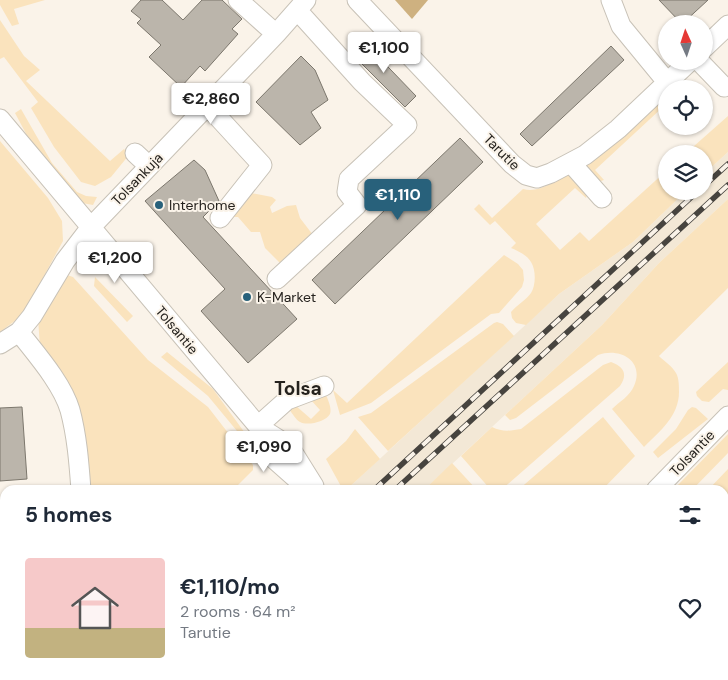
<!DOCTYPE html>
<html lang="en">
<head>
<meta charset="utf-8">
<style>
  :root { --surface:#fff; --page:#f6f6f7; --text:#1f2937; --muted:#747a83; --line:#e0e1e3; --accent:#28617b }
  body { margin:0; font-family:"DM Sans",sans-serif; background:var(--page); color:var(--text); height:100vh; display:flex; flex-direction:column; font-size:19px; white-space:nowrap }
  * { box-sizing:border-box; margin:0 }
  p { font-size:16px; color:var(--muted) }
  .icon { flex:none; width:28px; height:28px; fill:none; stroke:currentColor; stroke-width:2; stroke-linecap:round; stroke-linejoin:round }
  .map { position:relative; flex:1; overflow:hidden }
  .details { position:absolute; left:0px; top:485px; width:729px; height:195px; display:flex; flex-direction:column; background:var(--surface); border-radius:15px 15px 0 0; box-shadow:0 1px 4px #0004 }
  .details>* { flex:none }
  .needle { width:32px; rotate:357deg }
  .controls { position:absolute; left:658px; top:15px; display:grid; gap:10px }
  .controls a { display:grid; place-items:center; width:55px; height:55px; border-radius:50%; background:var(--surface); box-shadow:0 1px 4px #0004; font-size:25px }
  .price { position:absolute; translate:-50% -42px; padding:0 11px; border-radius:5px; background:#fff; color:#222; font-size:16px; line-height:32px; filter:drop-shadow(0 1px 2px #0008) }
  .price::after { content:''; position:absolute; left:50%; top:30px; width:15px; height:11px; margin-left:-8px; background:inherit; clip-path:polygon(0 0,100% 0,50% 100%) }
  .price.current { background:var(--accent); color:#fff }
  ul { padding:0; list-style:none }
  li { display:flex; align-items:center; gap:15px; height:125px; padding:0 25px }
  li+li { border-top:1px solid var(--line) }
  li span { display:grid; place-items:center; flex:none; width:140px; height:100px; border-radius:5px; color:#555 }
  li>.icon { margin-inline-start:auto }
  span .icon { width:60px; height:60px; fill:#fffc; stroke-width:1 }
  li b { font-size:21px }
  h2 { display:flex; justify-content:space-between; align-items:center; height:60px; padding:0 25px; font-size:21px }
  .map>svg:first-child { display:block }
</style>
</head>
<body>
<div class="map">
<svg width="728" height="680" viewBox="0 0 728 680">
  <rect width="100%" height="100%" fill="#faf3e9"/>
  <path fill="#f3e8d6" d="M728,152v47l-69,64 -57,62 -178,165h-78l213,-196 74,-52 53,-51h18v-17z
    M141,675h75l-6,5h-74z"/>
  <path fill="#fae3bd" d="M0,0h45l-31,9 5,15 -7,2 -12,-21z
    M0,20l24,36 16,14 -14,11 84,80 14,-12 5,6 -18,22 -16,9 -14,-4 -27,-35 -23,-39 7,-6 -34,-45 -4,2z
    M661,99l2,8 -68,63 9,10 -6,2 -16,-17z
    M21,109l31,54 25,29 9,4 11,1 -4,8 -11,-2 -41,-41 -26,-49z
    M728,116v36l-24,22v-20h-19z
    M0,141l48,57 14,23 1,20 -25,46 -18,30 -20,15z
    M666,171v20h20l-53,51 -74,52 -33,31 -10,-2 -4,-5 -1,-6c6,-7 15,-12 20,-19 5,-8 5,-23 0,-31 -4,-7 -13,-11 -20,-14l5,-5 -21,-22 -5,4 -16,-16 5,-5 13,14 31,-29c16,5 32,-9 46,-16l18,22 -1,3 -11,-10 -39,36 24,26 20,-18 9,9z
    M251,193l21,4 4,3 -6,7 2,6 15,-7 9,-1 4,13 13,17 -30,31 -18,-18 -5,-16h-9l-13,-15h-4l3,-12z
    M728,199v89l-69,68c5,5 13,10 17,17 3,5 3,13 3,19 0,24 -19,39 -35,55l-32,-38c7,-7 18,-13 22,-23 11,-25 -14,-39 -36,-31l-82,63 -6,2 -5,-5 97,-90 57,-62z
    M504,255l14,9 5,6 1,10 -2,7 -23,26 -8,1 -120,89 -31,12 -7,-25 14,13z
    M64,274l9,3 75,83 60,47 45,58v5l-20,20h-148l-3,-35 -42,-108 -2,-29z
    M95,277l38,39 -6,6 -33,-36z
    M497,322l6,2 11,12 -126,115 -30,-34 13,-4 123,-90z
    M167,352l46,37 50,69 -2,2 -53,-64 -47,-39z
    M611,362c13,5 17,12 9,24l-119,104h-10l-30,-34 31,-29c10,5 18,4 29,2l82,-64z
    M728,362v28l-5,-1 -14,13 -7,-1 -5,-5 -1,-4z
    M326,395c2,5 6,13 4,19 -4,8 -23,12 -30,8 -4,-2 -8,-9 -11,-13l6,-4 16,14 9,-9 -10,-11z
    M692,407l4,1 12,11 -50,39 -5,-6 23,-23 12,-19z
    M603,417l32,39 -33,34h-84z
    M355,429l25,30 -34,31h-3l-17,-31 20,-18z
    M728,434v19l-36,37h-19z
    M452,463l25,27h-53z
    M728,469v165l-4,3v-147h-16z
    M5,675h93l-6,5h-92z
    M216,675h134l2,2 -4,3h-138z
    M378,675h41l-7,5h-41z
    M474,675h203l-6,5h-200z"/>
  <path fill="#ceb180" d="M395,0h33l-16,19z"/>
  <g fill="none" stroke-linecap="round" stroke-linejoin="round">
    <path stroke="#ddbf8e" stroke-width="5.5" d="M724,561l4,-5
      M564,680l7,-5"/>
  </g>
  <path fill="#bbb5ab" stroke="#7c776d" d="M141,0h21l21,20 19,-20h20l20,19 -10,10 6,5 -33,37 -5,-5 -19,21 -32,-30 12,-12 -24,-22 4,-4 -10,-8z
    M659,0h49l-26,24z
    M364,42l52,54 -11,11 -53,-53z
    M611,46l13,14 -92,86 -12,-12z
    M301,56l14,14 13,30 -17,12 10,16 -21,17 -44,-43z
    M460,138l23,24 -148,142 -23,-24z
    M194,160l11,10 14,31 -16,16 94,102 -49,44 -47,-52 24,-22 -80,-88z
    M22,407l5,72 -27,2v-73z"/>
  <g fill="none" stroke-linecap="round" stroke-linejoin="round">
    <defs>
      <path id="minor" d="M238,0l38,34
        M357,0l155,164 14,11 11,3 14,-5 34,-18 33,-26 72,-68
        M611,0l10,26 46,56
        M704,48l24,-23
        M699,61l25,26
        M207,105l55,60 -42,53
        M0,119l258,307 16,33 35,31
        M135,153l14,13
        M571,163l31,35
        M277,279l80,-74 -10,-13 2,-13 58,-54 -45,-43 -65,-72
        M19,332c17,22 43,51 51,78 7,26 9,53 11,80
        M0,344l19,-12 13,-16 33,-55 26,-34 185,-193 30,-34
        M258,426l29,-26 37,-14
        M259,427l30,19 25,40
        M656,490l72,-74
        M0,672l5,-3
        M459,678l2,-3"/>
      <path id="highway" d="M724,651l4,-4
        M686,680l7,-5"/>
    </defs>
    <use href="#minor" stroke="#c8c2b7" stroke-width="21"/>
    <use href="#highway" stroke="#d3d3d2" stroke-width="30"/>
    <use href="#minor" stroke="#fff" stroke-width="19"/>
    <use href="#highway" stroke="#d99f29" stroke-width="28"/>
    <defs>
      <path id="rail" d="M704,186l24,-22
        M374,490l324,-299
        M395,490l333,-305
        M164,680l6,-5
        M183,680l6,-5"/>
    </defs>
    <use href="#rail" stroke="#47443f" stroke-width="5.5"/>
    <use href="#rail" stroke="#faf3e9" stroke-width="4" stroke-dasharray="11" stroke-linecap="butt"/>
  </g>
  <g fill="#28617b" stroke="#faf3e9" stroke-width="2">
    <circle cx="159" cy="205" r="5"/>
    <circle cx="247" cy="297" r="5"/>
  </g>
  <g text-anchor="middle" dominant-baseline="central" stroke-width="4" stroke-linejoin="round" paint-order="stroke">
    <g font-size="14" fill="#25221e" stroke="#faf3e9">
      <text transform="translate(502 152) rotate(45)">Tarutie</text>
      <text transform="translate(137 179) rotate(-46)">Tolsankuja</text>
      <text transform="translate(177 330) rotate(50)">Tolsantie</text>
      <text transform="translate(692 453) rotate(-46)">Tolsantie</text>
    </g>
    <g font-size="14" fill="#25221e" stroke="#faf3e9" text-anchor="start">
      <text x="169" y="205">Interhome</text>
      <text x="257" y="297">K-Market</text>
    </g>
    <g font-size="19" font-weight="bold" fill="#25221e" stroke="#faf3e9">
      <text x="298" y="388">Tolsa</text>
    </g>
  </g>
</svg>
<div class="controls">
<a><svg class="needle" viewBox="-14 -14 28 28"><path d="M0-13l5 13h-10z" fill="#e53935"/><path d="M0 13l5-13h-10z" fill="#747a83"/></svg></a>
<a><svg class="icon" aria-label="locate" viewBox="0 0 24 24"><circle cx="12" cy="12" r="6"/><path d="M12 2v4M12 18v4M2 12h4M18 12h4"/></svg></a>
<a><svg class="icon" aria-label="layers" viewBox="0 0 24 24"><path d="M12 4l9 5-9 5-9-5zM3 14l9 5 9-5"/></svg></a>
</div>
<b class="price" style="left:384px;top:74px">€1,100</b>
<b class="price" style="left:211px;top:125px">€2,860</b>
<b class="price current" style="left:398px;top:221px">€1,110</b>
<b class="price" style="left:115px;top:284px">€1,200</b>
<b class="price" style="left:264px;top:473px">€1,090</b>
<section class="details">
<h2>5 homes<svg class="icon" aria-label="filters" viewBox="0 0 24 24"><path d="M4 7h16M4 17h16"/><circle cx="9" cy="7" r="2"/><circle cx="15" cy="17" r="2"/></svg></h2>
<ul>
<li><span style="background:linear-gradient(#f6c9c9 70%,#c2b280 0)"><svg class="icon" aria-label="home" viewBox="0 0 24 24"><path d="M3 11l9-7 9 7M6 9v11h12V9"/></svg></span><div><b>€1,110/mo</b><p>2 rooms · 64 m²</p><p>Tarutie</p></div><svg class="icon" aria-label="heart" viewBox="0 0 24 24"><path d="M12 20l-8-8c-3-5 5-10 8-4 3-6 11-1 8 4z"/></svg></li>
</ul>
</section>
</div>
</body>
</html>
